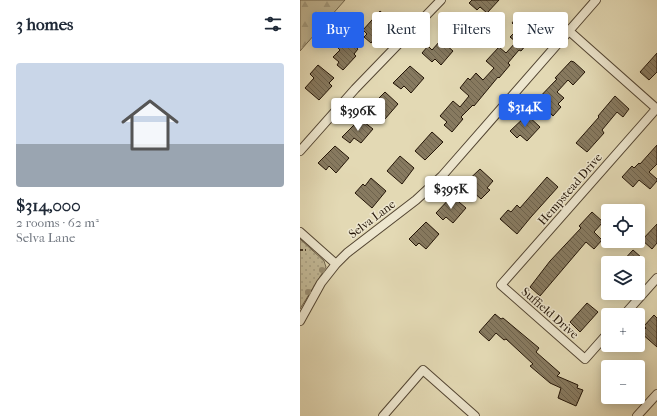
<!DOCTYPE html>
<html lang="en">
<head>
<meta charset="utf-8">
<style>
  :root { --surface:#fff; --page:#f6f6f7; --text:#1f2937; --muted:#747a83; --accent:#2563eb }
  body { margin:0; font-family:"IM FELL French Canon",serif; background:var(--page); color:var(--text); height:100vh; display:flex; flex-direction:column; font-size:15px; white-space:nowrap }
  * { box-sizing:border-box; margin:0 }
  p { font-size:13px; color:var(--muted) }
  .icon { flex:none; width:22px; height:22px; fill:none; stroke:currentColor; stroke-width:2; stroke-linecap:round; stroke-linejoin:round }
  .map { position:relative; flex:1; overflow:hidden }
  .panel { display:flex; flex-direction:column; background:var(--surface); width:300px }
  .panel>* { flex:none }
  .guide { position:absolute; left:12px; top:12px; width:285px; height:36px; display:flex; gap:8px }
  .tools { position:absolute; left:301px; top:204px; display:grid; gap:8px }
  .tools a { display:grid; place-items:center; width:44px; height:44px; border-radius:4px; background:var(--surface); box-shadow:0 2px 10px #0003; font-size:20px }
  .price { position:absolute; translate:-50% -34px; padding:0 9px; border-radius:4px; background:#fff; color:#222; font-size:13px; line-height:26px; filter:drop-shadow(0 1px 2px #0008) }
  .price::after { content:''; position:absolute; left:50%; top:24px; width:12px; height:9px; margin-left:-6px; background:inherit; clip-path:polygon(0 0,100% 0,50% 100%) }
  .price.selected { background:var(--accent); color:#fff }
  ul { padding:0; list-style:none }
  li { display:grid; align-content:center; gap:8px; height:212px; padding:0 16px }
  li span { display:grid; place-items:center; height:124px; border-radius:4px; color:#555 }
  li>.icon { margin-inline-start:auto }
  span .icon { width:72px; height:72px; fill:#fffc; stroke-width:1 }
  li b { font-size:17px }
  h2 { display:flex; justify-content:space-between; align-items:center; height:48px; padding:0 16px; font-size:17px }
  .pill { padding:0 14px; border-radius:4px; background:var(--surface); box-shadow:0 2px 10px #0003; font-size:14px; line-height:36px }
  .pill.selected { background:var(--accent); color:#fff }
  main { display:flex; flex:1; min-height:0 }
  .map>svg:first-child { display:block }
</style>
</head>
<body>
<main>
<section class="panel">
<h2>3 homes<svg class="icon" aria-label="filters" viewBox="0 0 24 24"><path d="M4 7h16M4 17h16"/><circle cx="9" cy="7" r="2"/><circle cx="15" cy="17" r="2"/></svg></h2>
<ul>
<li><span style="background:linear-gradient(#c9d6e8 65%,#9aa5b1 0)"><svg class="icon" aria-label="home" viewBox="0 0 24 24"><path d="M3 11l9-7 9 7M6 9v11h12V9"/></svg></span><div><b>$314,000</b><p>2 rooms · 62 m²</p><p>Selva Lane</p></div></li>
</ul>
</section>
<div class="map">
<svg width="357" height="416" viewBox="0 0 357 416">
  <defs>
    <pattern id="grass-dots" width="8" height="8" patternUnits="userSpaceOnUse"><rect width="8" height="8" fill="#c2b896"/><path d="M2 2h.1M6 6h.1" fill="none" stroke="#a69d80" stroke-width="1.8" stroke-linecap="round"/></pattern>
    <pattern id="forest-firs" width="22" height="20" patternUnits="userSpaceOnUse"><rect width="22" height="20" fill="#c2b896"/><path d="M5 1l3.5 6h-7zM16 11l3.5 6h-7z" fill="#a69d80"/></pattern>
    <pattern id="building-back-hatch" width="6" height="6" patternUnits="userSpaceOnUse"><rect width="6" height="6" fill="#877a60"/><path d="M-1 5l2 2M0 0l6 6M5-1l2 2" fill="none" stroke="#6e634d"/></pattern>
  </defs>
  <rect width="100%" height="100%" fill="#e3d9b4"/>
  <filter id="stains"><feTurbulence type="fractalNoise" baseFrequency=".005" numOctaves="4"/><feColorMatrix values="0 0 0 0 .2 0 0 0 0 .09 0 0 0 0 .02 0 0 0 .5 -.17"/></filter>
  <radialGradient id="worn" r=".72"><stop offset=".6" stop-color="#630" stop-opacity="0"/><stop offset="1" stop-color="#630" stop-opacity=".3"/></radialGradient>
  <path fill="url(#grass-dots)" stroke="#72664e" d="M0,239l24,22 2,6 -26,42z"/>
  <path fill="url(#forest-firs)" stroke="#72664e" d="M0,0h45l-45,51z"/>
  <path fill="url(#building-back-hatch)" stroke="#231406" d="M172,0h27l-12,13 -7,-6 -3,3 -8,-7z
    M80,11l9,8 -7,8 2,1 -13,15 -7,-6 3,-3 -4,-4z
    M162,13l14,12 -13,15 -7,-7 -10,12 7,6 -12,14 -6,-6 -3,3 -10,-9 6,-7 4,4 16,-18 -3,-2z
    M220,13l17,17 -5,6 1,1 -12,14 -2,-1 -11,13 2,2 -11,13 -1,-1 -24,29 -1,-1 -12,12 2,2 -11,13 -8,-7 3,-3 -7,-6 13,-15 7,6 9,-11 -9,-8 8,-10 2,2 6,-7 7,7 11,-12 -8,-7 13,-14 7,6 10,-11 -6,-5 8,-8 -6,-6z
    M40,33l18,16 -4,5 2,2 -13,14 -6,-5 2,-3 -6,-5 7,-7 -8,-8z
    M357,53v19l-8,8 -9,-8z
    M271,61l3,1 11,10 -12,13 -5,-5 -11,12 7,6 -6,6 3,3 -8,9 -10,-9 -3,3 -7,-6 24,-25 -2,-1z
    M18,65l16,13 -5,5 3,3 -13,14 -14,-12 9,-10 -4,-4z
    M110,66l14,12 -13,15 -7,-7 -3,3 -8,-6z
    M85,92l13,12 -13,15 -7,-7 -3,3 -7,-6z
    M315,96l14,13 -6,8 -6,-5 -15,18 2,3 -17,19 -11,-9 23,-26 -1,-1z
    M227,115l13,12 -13,14 -7,-6 -3,3 -7,-7z
    M60,119l13,10 -12,14 -7,-5 -4,5 -8,-6z
    M132,132l11,10 -18,18 -10,-9z
    M357,145v19l-8,8 8,7v2l-7,8 -11,-9 -6,7 -11,-10 10,-11 2,2 5,-5 1,1z
    M35,146l14,12 -13,15 -7,-7 -3,4 -8,-7z
    M100,156l14,12 -12,16 -15,-13z
    M180,169l13,12 -6,7 3,2 -9,9 -9,-8 -3,3 -8,-7z
    M247,177l11,10 -27,30 -14,17 -17,-15 8,-9 3,2 6,-7 3,3z
    M71,178l15,13 -14,17 -17,-15 8,-9 2,2z
    M152,196l14,12 -13,15 -7,-6 -3,3 -7,-7z
    M292,212l11,10 -9,10 8,8 -8,9 -8,-7 -46,54 -10,-9 20,-26 31,-33 -2,-2z
    M126,222l13,12 -13,15 -7,-6 -3,3 -7,-7z
    M357,224v19l-5,6 -10,-9z
    M333,250l9,8 -5,5h-16z
    M287,303l11,9 -18,20 -10,-10z
    M195,314l6,5 2,-1 36,30 -3,4 24,21 -3,3 21,9 -1,3 6,2 -7,16 -18,-8 3,-10 -11,-5 -20,-17 3,-2 -27,-25 -2,1 -8,-7 -7,8 -10,-9z
    M354,315l3,3v29l-16,-14 5,-5 -2,-2z"/>
  <g fill="none" stroke-linecap="round" stroke-linejoin="round">
    <defs>
      <path id="street" d="M268,30l89,79
        M0,151l55,-62 86,-89
        M0,232l36,32
        M324,315l33,-37
        M0,321l21,-38 15,-19 11,-11 69,-53 26,-24 154,-176
        M308,333l-23,26 -84,-74 156,-177
        M83,416l40,-46 52,46
        M337,416l20,-22"/>
    </defs>
    <use href="#street" stroke="#534532" stroke-width="10"/>
    <path stroke="#231406" stroke-width="1.5" stroke-dasharray="3 2" stroke-linecap="butt" d="M0,250h6"/>
    <use href="#street" stroke="#ede6ce" stroke-width="8"/>
  </g>
  <g fill="#988c70">
    <circle cx="22" cy="270" r="3"/>
    <circle cx="8" cy="292" r="3"/>
  </g>
  <g text-anchor="middle" dominant-baseline="central" stroke-width="3" stroke-linejoin="round" paint-order="stroke">
    <g font-size="12" fill="#231406" stroke="#ede6ce">
      <text transform="translate(270 189) rotate(-49)">Hempstead Drive</text>
      <text transform="translate(72 219) rotate(-37)">Selva Lane</text>
      <text transform="translate(250 313) rotate(41)">Suffield Drive</text>
    </g>
  </g>
  <rect width="100%" height="100%" filter="url(#stains)"/>
  <rect width="100%" height="100%" fill="url(#worn)"/>
</svg>
<div class="tools">
<a><svg class="icon" aria-label="locate" viewBox="0 0 24 24"><circle cx="12" cy="12" r="6"/><path d="M12 2v4M12 18v4M2 12h4M18 12h4"/></svg></a>
<a><svg class="icon" aria-label="layers" viewBox="0 0 24 24"><path d="M12 4l9 5-9 5-9-5zM3 14l9 5 9-5"/></svg></a>
<a>+</a>
<a>−</a>
</div>
<b class="price selected" style="left:225px;top:128px">$314K</b>
<b class="price" style="left:58px;top:132px">$396K</b>
<b class="price" style="left:151px;top:210px">$395K</b>
<div class="guide">
<a class="pill selected">Buy</a>
<a class="pill">Rent</a>
<a class="pill">Filters</a>
<a class="pill">New</a>
</div>
</div>
</main>
</body>
</html>
